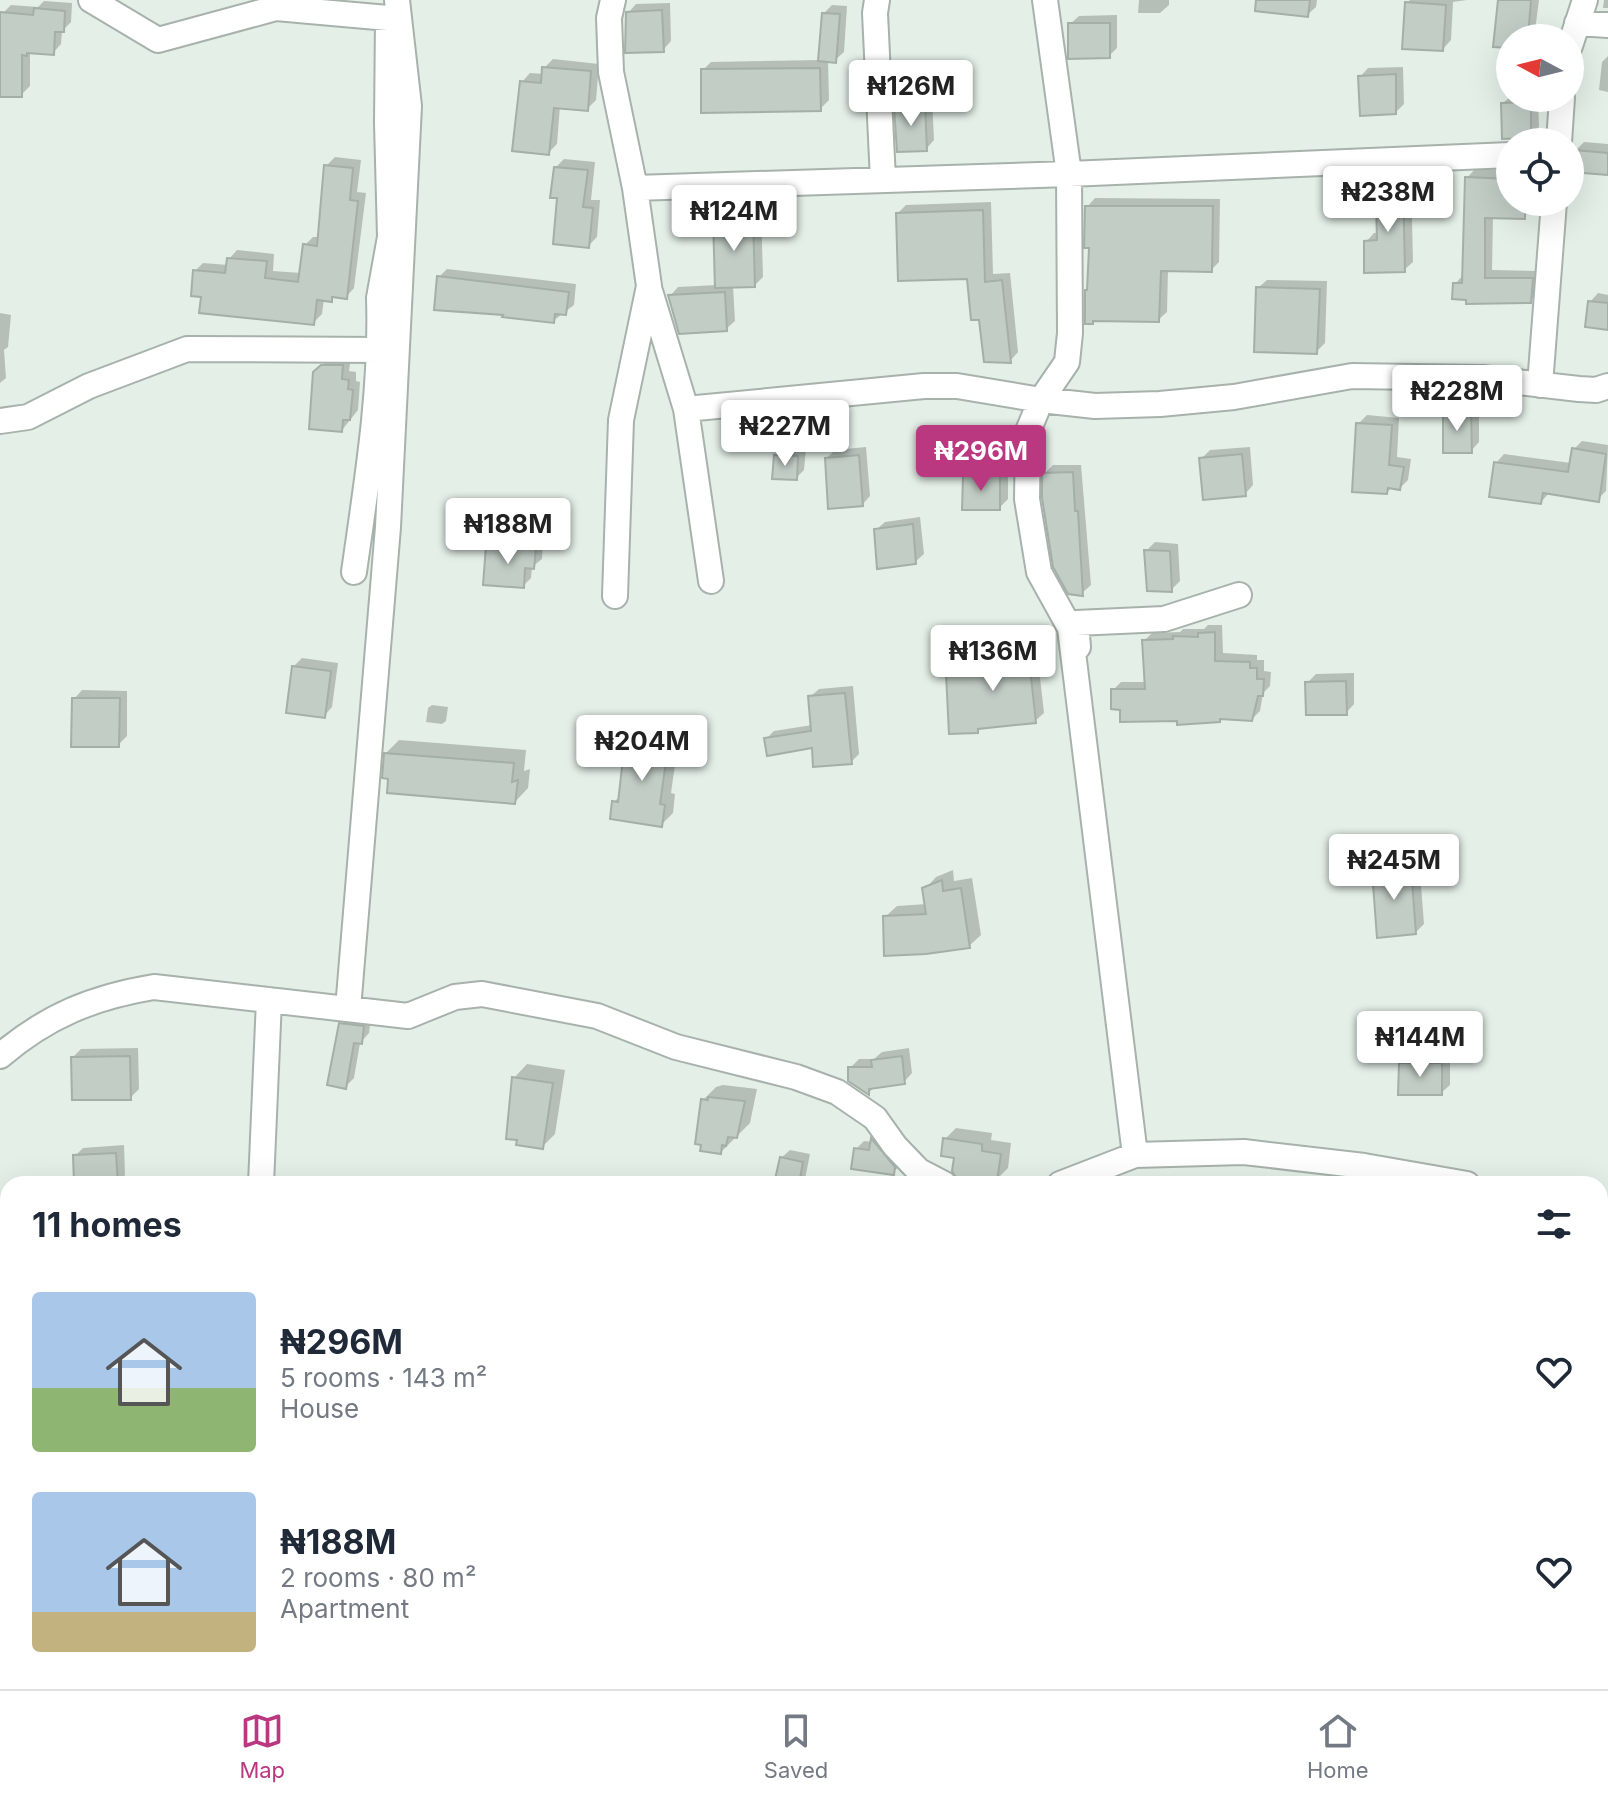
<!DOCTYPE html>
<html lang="en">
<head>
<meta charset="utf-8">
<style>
  :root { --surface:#fff; --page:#f6f6f7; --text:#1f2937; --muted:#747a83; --line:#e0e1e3; --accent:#ba387f }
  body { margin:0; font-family:Inter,sans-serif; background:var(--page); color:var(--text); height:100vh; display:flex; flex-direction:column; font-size:30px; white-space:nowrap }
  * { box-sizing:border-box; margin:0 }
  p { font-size:26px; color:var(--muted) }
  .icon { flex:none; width:44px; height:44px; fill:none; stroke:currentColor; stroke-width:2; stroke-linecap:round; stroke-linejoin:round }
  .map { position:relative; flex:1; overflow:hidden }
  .drawer { position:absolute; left:0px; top:1176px; width:1608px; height:514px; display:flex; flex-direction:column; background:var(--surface); border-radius:24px 24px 0 0; box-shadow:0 8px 32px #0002 }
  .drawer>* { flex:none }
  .needle { width:52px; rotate:277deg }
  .tools { position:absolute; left:1496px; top:24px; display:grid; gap:16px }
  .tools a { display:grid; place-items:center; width:88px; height:88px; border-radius:50%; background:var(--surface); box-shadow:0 8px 32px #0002; font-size:40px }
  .price { position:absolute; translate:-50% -68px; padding:0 18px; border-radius:8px; background:#fff; color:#222; font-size:26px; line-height:52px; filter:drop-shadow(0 2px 4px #0008) }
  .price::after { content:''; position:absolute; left:50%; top:48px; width:24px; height:18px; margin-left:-12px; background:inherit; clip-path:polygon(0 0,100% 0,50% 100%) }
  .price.on { background:var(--accent); color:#fff }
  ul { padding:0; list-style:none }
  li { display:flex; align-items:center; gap:24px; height:200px; padding:0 32px }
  li span { display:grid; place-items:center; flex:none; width:224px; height:160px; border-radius:8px; color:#555 }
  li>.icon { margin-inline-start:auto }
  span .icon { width:96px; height:96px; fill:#fffc; stroke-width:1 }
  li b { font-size:34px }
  h2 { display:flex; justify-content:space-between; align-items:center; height:96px; padding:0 32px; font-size:34px }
  .tabs { display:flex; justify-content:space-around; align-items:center; height:112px; border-top:2px solid var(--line); background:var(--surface); font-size:22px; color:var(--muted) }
  .tabs a { display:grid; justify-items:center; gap:4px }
  .tabs .on { color:var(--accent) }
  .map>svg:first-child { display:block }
</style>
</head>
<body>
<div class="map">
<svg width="1608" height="1689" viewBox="0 0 1608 1689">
  <rect width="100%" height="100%" fill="#e3efe7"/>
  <path fill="#0003" d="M1139,0h30v5l-9,8h-22z
    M1287,0h30l-1,7 -9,8z
    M1410,0h57l-14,2 -2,38 -8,9 -36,-46z
    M1500,0h39l-5,38h-24v8z
    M1604,0h4v8h-5z
    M44,1l28,2 -1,19 -9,9 -1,13 -8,9 -23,-2v35l-9,9h-21v-79l11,-11 27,2z
    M670,3l1,38 -8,9 -35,-37 8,-9z
    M832,5l15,1 -3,46 -9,8h-7l1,40 -9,9 -117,-39 8,-8 109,-2 3,-46z
    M1117,15v33l-8,8 -39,-32 9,-8z
    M1608,56v36l-9,-2 3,-28z
    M553,59l46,5 -3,36 -9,9 -27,-3 -3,38 -9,9 -26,-71 8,-9 14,1v-6z
    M1403,67l1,37 -8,8 -36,-35 8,-9z
    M932,97l2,43 -8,9 -30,-43 9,-8z
    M1510,97l28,1 1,29 -9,9 -27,-33z
    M1584,142l24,2v29l-33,-22z
    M335,157l26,3 -4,32 9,1 -12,95 -8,9 -11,-1 -4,4 -7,-1 -2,15 -9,9 -110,-28 -8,-24 8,-8 25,2 1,-6 8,-9 37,4 -1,17 28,2 4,-28 8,-8h7l6,-71z
    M564,159l31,3 -4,38h9l-3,37 -9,9 -29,-49 -3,-30z
    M1475,169l35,1v32h22v6l-8,9 -31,-1 -1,54 49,1 -2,21 -9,9 -75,-17 9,-10 3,-96z
    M1411,175l2,87 -9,8 -38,-28 8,-9h4v-30l8,-8 -1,-10 9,-9z
    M1095,198l125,1 -1,63 -8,8h-43l-1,42 -9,8 -63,-1 -6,-31 2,-42 -4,-39z
    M991,202l2,72 17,-1 8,79 -8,9 -29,-44 -12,-40 -71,-64 8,-8z
    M761,210l2,67 -8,8 -22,1 2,35 -9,8 -56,-33 8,-9 39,-2 -2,-65 8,-9z
    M447,269l129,15 -2,21 -21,16 -114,-44z
    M1267,280l60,1 -2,62 -9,9 -58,-64z
    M1598,293l10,2v33l-18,-26z
    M0,313l11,2 -3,32 -4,3 2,28 -6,5z
    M331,357h20l-2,14 7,1v9l4,1 -2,28 -16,20 -27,-58z
    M1453,406h26v36l-8,9 -26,-37z
    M1367,415l32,3 -2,39 14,2 -3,21 -8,8 -8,-1 -5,5 -29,-68z
    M1582,441l26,4 -2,46 -8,8 -49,-6 -8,9 -45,-39 8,-9 67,9 3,-14z
    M866,447l4,49 -8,9 -35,-47 8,-8z
    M1250,447l3,38 -8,9 -44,-35 9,-9z
    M785,448h21l-2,22 -8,8 -20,-22z
    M1053,465h28l10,120 -9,8 -38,-119z
    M973,468h35v31l-9,9 -34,-31z
    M920,517l4,37 -9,8 -39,-32 9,-8z
    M496,537l47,4 -1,18 -10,8 -1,11 -8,8 -35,-40z
    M1155,542l23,2 2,37 -9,9 -25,-39z
    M1208,625h14l1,28 34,2v5h7v11l7,1 -1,14 -7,7 -3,18 -8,8h-73l-57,-11 -9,-18 8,-8h25l-2,-41 8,-8 28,-1 3,-3h21z
    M1035,633l9,80 -9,8 -54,6 -4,4 -29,-56 9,-9 42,-1 -2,-22 9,-8z
    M302,658l36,5 -6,44 -8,9 -30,-50z
    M1354,673v31l-8,9 -39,-30 9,-9z
    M853,686l6,68 -8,8 -37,-16 -48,-7 8,-8 38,-6 -2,-28 9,-8z
    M82,690l45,1v45l-9,9 -44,-46z
    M432,705l16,2 -2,14 -4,3 -16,-2 2,-14z
    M652,725l28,4 -9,64 4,1 -2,19 -12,12 -47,-23 6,-6 6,-45 16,-20h4z
    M399,740l127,10 -2,21 6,-2 -2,19 -13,14 -129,-49z
    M1419,860l5,64 -8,8 -42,-61 8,-8z
    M953,870l1,11 18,-3 9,57 -12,11 -84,-29 12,-11 30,-2 -2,-15 11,-12z
    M349,1016l22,2 -2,15 -9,10 -6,35 -9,9 -4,-63z
    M138,1048l1,41 -9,9 -57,-41 8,-8z
    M909,1048l3,25 -8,9 -28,4 -8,7 -18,-25 9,-9h15l8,-7z
    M1409,1055h41v30l-9,8 -40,-29z
    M527,1064l38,6 -10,64 -13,13 -28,-69z
    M723,1085l34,4 -7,34 -29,29 -18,-52 13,-13z
    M956,1128l36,5 -1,7 20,3 -3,25 -11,11 -7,-1 -4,5 -25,1 -7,-13 2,-15 -11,-17z
    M881,1132l21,32 -9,8 -37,-23 8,-8 9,1z
    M124,1145l1,30 -8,8 -41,1 -1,-28 8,-8z
    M790,1150l20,4 -6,30h-28l5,-26z
    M0,1460h8v139l-8,1z
    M152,1682h30l-3,2 3,5h-11z
    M182,1682h11l4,7h-11z
    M948,1682h39l-6,7 -34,-1z"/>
  <path fill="#c1cdc5" stroke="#a4afa7" stroke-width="2" d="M1256,0h54l-2,17 -53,-6z
    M1498,0h33l-3,38h-18v10l-17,-1z
    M1405,2l41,3 -3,46 -41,-2z
    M34,8l31,3 -1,21h-9l-1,23 -27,-2v3l-5,-1v42h-22v-85l33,3z
    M662,10l2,42 -39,1 1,-41z
    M822,13l18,1 -4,49 -18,-2z
    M1068,23h42v35l-42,1z
    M542,67l49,4 -3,40 -34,-3 -5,47 -37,-4 8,-70 21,2z
    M820,68l1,43 -120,2v-44z
    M1396,74v40l-36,2 -2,-40z
    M1531,102v36l-29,1 -1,-36z
    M925,104l2,47 -30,1 -3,-46z
    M1574,150l34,3v22l-37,-3z
    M324,165l29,3 -3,32 8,1 -11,98 -15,-2v5l-15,-2 -3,25 -115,-12 2,-16 -10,-1 2,-26 32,3 2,-15 40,3 -2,17 33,4 5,-38 14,2z
    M554,167l34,3 -5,37 10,1 -4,40 -36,-4 4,-46h-7z
    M1465,177l45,2v23h15v17l-40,-1v60h48l-2,25 -65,1v-4l-14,-1 1,-16h9z
    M1403,183l2,89 -41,1v-32l13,-1 -1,-38h8l-1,-18z
    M1085,206h128l-1,66 -51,-1 -2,51 -66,-1v3h-8v-34h2l2,-42h-5z
    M983,210l2,72 17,-2 9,83 -27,-1 -5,-42h-8l-4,-41 -69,2 -2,-68z
    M753,218l2,69 -40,1 -2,-69z
    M437,276l132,16 -3,23 -11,-1 -1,9 -52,-6 1,-2 -69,-5z
    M1256,287l64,2 -3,65 -63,-2z
    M725,292l2,39 -48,3 -11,-39z
    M1588,301l20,2v27l-23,-3z
    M321,365h22l-1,14 7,1 -1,9 5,1 -3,30h-7l-1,12 -33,-3 4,-57z
    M1471,413l1,40h-29v-39z
    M1356,423l36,2 -3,40 15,2 -4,23 -12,-2 -1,6 -35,-2z
    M1572,448l34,6 -7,48 -56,-9 -2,11 -52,-7 5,-35 74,10z
    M1242,454l4,42 -43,4 -4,-42z
    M774,455l24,1 -1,24 -25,-1z
    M859,455l4,51 -35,3 -3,-51z
    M1073,472l2,39h3l5,85 -15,-2 -15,-27 -11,-69v-25z
    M1000,475v35h-38l1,-34z
    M913,524l3,40 -39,5 -3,-40z
    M486,545l50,3 -2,21 -9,-1 -1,20 -41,-3z
    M1144,550l26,1 2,41 -25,-1z
    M1215,632v29l35,1v6h7v11h7l-1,17h-5l-6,25 -32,-2v3l-43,3v-4l-57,1v-12l-9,-1v-20h34l-3,-49 31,-1v-3l25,1v-4z
    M1027,640l9,83 -58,6v4l-29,1 -3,-60 51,-2 -2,-30z
    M292,666l39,5 -6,47 -39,-5z
    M1346,681l1,34h-41l-1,-33z
    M845,693l7,71 -39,3 -1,-19 -45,8 -3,-18 47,-7 -3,-35z
    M72,698h48l-1,49h-48z
    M638,736l31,4 -9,64 5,1 -3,22 -52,-8 2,-18 6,1 6,-52h3l1,-8 9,1z
    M384,753l130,10 -2,19 6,-2 -3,24 -128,-11 1,-14 -6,-1z
    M1411,867l5,67 -39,4 -5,-67z
    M942,880l1,11 18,-3 9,60 -44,6 -42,2 -1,-40 43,-2 -4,-26z
    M339,1023l25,3 -2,18 -8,-1 -8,46 -19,-4z
    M130,1056l1,44h-59l-1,-43z
    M902,1056l3,28 -36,5v6l-21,-14v-14h24l-1,-7z
    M1399,1063h43v32h-44z
    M512,1077l41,6 -10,66 -27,-4 1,-5 -11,-1z
    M708,1097l37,4 -8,37 -9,-1 -2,9 -4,-1 -1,9 -21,-3 1,-6 -6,-1 6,-45 7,1z
    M871,1138l24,29 -1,8 -43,-6 3,-21 15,2z
    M943,1138l39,6v7l19,3 -4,27 -10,-1v4h-5l-24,-3 -6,-10 2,-13 -13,-2z
    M116,1153l2,31h-44l-1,-29z
    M780,1157l23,5 -4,22h-25z"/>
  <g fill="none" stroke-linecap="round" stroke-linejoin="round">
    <defs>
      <path id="street" d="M91,0l67,40 118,-32 112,10 -1,105 3,114 -11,61
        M613,0l-4,18 2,54 24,116 14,98 -28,134 -6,176
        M877,0l-2,13 8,167
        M1045,0l24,174 1,159 -3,29 -26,38 -13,31 -1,68 12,73 31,56 65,527
        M1577,23l31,2
        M1570,46l15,-46
        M1559,142l3,-44
        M635,188l434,-14 441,-19
        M650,291l36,118 25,172
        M1540,385l14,-183
        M686,409l238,-23h33l84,14 54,6 65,-2 74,-7 118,-21 130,2 97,11 17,1 12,-4
        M0,421l28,-4 61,-31 98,-37 193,1
        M354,572c13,-92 28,-182 25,-274l2,13
        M1078,647l-2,-24 88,-4 75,-24
        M348,1009l40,-482 21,-421 -12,-106
        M0,1056c47,-40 93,-59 154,-69l254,29 47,-19 27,-3 115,22 79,31 120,30 41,15 38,26 20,28 24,25 25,13
        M261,1184l8,-184
        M1060,1184l75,-29 109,-3 120,14 103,18
        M1600,1224h8
        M0,1374l8,2
        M200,1689l3,-7"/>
    </defs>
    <use href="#street" stroke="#a7b2ab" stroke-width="28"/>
    <use href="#street" stroke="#fff" stroke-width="24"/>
  </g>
</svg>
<div class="tools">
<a><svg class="needle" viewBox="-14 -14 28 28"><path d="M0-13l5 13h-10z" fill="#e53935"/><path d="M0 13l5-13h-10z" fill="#747a83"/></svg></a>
<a><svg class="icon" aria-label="locate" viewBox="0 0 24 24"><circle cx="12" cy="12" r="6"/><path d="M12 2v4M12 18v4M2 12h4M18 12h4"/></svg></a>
</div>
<b class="price" style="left:911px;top:128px">₦126M</b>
<b class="price" style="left:1388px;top:234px">₦238M</b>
<b class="price" style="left:734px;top:253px">₦124M</b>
<b class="price" style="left:1457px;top:433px">₦228M</b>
<b class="price" style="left:785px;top:468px">₦227M</b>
<b class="price on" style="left:981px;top:493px">₦296M</b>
<b class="price" style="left:508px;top:566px">₦188M</b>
<b class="price" style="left:993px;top:693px">₦136M</b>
<b class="price" style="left:642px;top:783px">₦204M</b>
<b class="price" style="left:1394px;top:902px">₦245M</b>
<b class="price" style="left:1420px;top:1079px">₦144M</b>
<section class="drawer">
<h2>11 homes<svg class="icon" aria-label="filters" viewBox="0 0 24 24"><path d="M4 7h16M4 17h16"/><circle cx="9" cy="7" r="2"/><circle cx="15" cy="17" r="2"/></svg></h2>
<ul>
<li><span style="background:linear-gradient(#a9c7e8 60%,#8fb573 0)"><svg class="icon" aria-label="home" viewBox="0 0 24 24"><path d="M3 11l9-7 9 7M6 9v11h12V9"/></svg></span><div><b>₦296M</b><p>5 rooms · 143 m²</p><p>House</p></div><svg class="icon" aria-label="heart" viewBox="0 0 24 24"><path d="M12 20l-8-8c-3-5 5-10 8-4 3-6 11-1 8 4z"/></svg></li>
<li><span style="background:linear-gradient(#a9c7e8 75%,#c2b280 0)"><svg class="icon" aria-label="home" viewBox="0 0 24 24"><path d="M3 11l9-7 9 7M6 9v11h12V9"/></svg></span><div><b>₦188M</b><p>2 rooms · 80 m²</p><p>Apartment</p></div><svg class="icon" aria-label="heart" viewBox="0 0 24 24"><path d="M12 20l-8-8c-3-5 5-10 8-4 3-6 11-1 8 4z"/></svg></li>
</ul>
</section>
</div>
<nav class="tabs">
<a class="on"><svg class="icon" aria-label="map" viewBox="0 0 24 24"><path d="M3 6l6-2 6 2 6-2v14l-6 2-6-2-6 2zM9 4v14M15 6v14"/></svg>Map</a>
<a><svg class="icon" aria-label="saved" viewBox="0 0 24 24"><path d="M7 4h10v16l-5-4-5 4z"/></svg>Saved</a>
<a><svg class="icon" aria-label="home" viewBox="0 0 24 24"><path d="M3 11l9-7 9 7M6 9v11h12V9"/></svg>Home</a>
</nav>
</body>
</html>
